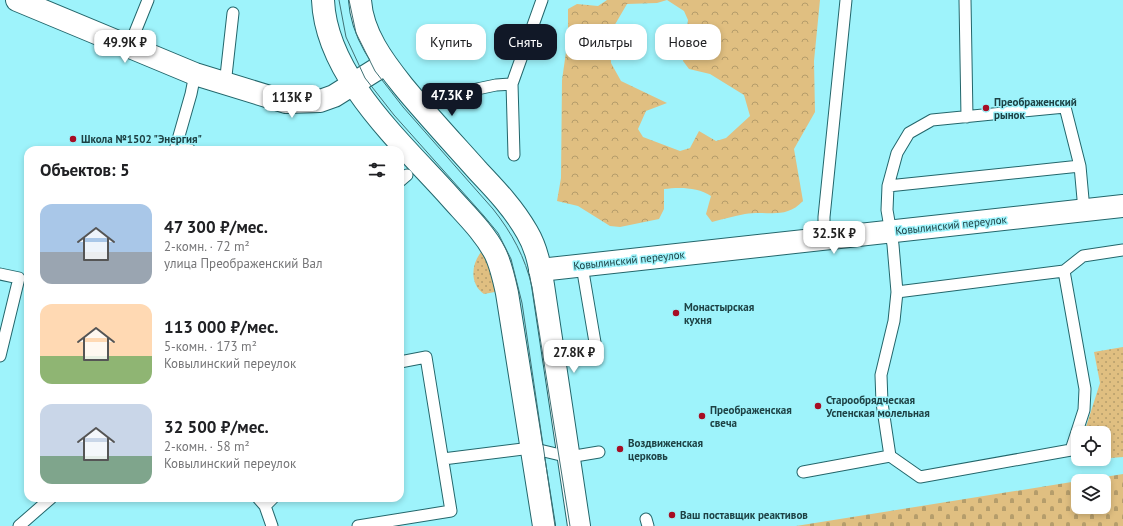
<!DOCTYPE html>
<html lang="ru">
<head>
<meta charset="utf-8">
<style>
  :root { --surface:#fff; --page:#f2f2f2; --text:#202124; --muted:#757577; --accent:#111827 }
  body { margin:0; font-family:"PT Sans",sans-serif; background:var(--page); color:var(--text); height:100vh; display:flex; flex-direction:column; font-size:15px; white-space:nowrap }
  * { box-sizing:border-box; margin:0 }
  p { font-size:13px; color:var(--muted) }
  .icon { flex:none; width:22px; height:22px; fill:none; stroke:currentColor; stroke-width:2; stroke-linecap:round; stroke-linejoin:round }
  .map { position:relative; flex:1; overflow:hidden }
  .details { position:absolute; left:24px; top:146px; width:380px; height:356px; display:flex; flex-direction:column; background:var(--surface); border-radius:12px; box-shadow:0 2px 6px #0003 }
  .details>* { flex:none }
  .guide { position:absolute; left:416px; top:24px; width:380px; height:36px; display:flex; gap:8px }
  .tools { position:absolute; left:1071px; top:426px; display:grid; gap:8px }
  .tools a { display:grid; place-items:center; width:40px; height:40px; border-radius:8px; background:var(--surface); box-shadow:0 2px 6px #0003; font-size:20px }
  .price { position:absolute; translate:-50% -34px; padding:0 9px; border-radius:8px; background:#fff; color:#222; font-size:13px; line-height:26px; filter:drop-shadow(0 1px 2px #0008) }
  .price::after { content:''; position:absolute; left:50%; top:24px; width:12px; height:9px; margin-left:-6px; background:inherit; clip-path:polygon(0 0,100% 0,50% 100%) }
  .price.active { background:var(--accent); color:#fff }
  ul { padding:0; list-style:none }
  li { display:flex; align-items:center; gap:12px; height:100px; padding:0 16px }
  li span { display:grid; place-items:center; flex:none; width:112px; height:80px; border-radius:12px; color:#555 }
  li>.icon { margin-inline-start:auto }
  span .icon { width:48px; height:48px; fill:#fffc; stroke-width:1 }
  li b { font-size:17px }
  h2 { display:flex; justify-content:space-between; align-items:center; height:48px; padding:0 16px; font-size:17px }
  .chip { padding:0 14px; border-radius:12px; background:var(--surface); box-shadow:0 2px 6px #0003; font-size:14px; line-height:36px }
  .chip.active { background:var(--accent); color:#fff }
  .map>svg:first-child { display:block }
</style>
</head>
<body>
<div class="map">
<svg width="1123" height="526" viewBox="0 0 1123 526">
  <defs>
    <pattern id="green-dots" width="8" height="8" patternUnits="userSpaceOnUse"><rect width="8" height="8" fill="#e0bf81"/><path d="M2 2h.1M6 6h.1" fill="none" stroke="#b59d6b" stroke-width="1.8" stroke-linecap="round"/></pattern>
    <pattern id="forest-crowns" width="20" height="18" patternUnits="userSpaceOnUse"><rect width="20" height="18" fill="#e0bf81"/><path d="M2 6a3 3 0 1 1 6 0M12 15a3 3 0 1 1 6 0" fill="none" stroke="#b59d6b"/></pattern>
    <pattern id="cemetery-stones" width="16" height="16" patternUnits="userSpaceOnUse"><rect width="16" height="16" fill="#e0bf81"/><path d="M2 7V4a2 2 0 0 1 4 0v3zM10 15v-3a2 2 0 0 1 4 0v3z" fill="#b59d6b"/></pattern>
  </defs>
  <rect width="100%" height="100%" fill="#9ef3fb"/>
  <path fill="url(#green-dots)" d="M483,250l17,41 -16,3c-15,-10 -13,-32 -1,-44z
    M1123,347v110l-38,3 19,-1v-26h-20l16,-50 -6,-31z"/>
  <path fill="url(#forest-crowns)" fill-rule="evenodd" d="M607,0h213l-6,61 1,51 -21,37 9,52c-18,19 -35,9 -58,13 -11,2 -22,5 -33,8l-6,-8 5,-18c-13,-9 -32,-9 -47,-7v20l-5,10 -39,8 -10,-1 -32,-20 -21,-5 4,-23 1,-98 6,-42v-29l9,-5 21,2zM667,0l17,11 4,9 -5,41 6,8 21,5 34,21 6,21 -24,22 -10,3 -17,-10 -9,17 -10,3 -37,-14 -5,-8 8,-18 21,-8 -46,-22 -10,-18 -1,-30 17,-29 30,-1z"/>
  <path fill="url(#cemetery-stones)" d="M1123,474v52h-327l282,-45v26h26v-26h-24z"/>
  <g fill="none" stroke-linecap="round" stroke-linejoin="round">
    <defs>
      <path id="service" d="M965,0l2,117
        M129,47l19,-47
        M512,84l2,71
        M225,85l8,-72
        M424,111l15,-14 57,-12 16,-1 30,-84
        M176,147l14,3
        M175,150l16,-56 4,-20
        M400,181l7,-6
        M888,186l192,-20
        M1084,210l-4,-44 -15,-59 -133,13 -23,13 -12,20 -9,33 -1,24 6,35 4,47 167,-21 19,-15 40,-6
        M824,239v-22l22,-217
        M582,266l15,88
        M0,274l19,4 -19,78
        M897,292l-3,29 -13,54 1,28 8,53 30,21 151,-27 13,-40 1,-21 -21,-118
        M443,459l88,-11 38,9 30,-5
        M803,472l87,-16
        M258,498l7,8 7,20
        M265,506l8,-8
        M646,519l2,7
        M19,526l32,-28
        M358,526l93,-15 -25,-154 -26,5"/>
      <path id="minor" d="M17,0l178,74 91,28 34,-1 14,-5 51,-32
        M540,270l583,-64"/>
      <path id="secondary" d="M323,0c3,77 80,144 128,198 15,17 33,34 44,55 6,12 9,26 12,40l37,233
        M360,0c2,33 23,61 43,86 24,29 50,57 75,85 18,19 36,38 49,61 10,17 13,35 16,53l36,241"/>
    </defs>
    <use href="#service" stroke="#23666b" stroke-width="13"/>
    <use href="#minor" stroke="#23666b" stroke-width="24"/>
    <use href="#secondary" stroke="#23666b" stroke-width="24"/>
    <use href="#service" stroke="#fff" stroke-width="11"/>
    <use href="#minor" stroke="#fff" stroke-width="22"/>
    <use href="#secondary" stroke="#fff" stroke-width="22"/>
    <path stroke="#407175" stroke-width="1" d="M339,0l7,37 19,41 29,37 90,101 14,17 13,26 11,44 33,223
      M349,0l7,33 19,38 28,36 90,102c19,24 32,48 39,78l38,239"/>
  </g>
  <g fill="#a60d24" stroke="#9ef3fb" stroke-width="1.5">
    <circle cx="986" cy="108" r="4"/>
    <circle cx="73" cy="139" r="4"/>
    <circle cx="676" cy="313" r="4"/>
    <circle cx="818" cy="406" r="4"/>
    <circle cx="702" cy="416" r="4"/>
    <circle cx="620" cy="449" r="4"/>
    <circle cx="672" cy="515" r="4"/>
  </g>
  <g text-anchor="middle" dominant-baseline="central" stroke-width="3" stroke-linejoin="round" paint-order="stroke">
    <g font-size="11" font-weight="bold" fill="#1d4144" stroke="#9ef3fb" text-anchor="start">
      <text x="994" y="102">Преображенский<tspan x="994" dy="13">рынок</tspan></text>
      <text x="81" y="139">Школа №1502 "Энергия"</text>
      <text x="684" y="307">Монастырская<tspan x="684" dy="13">кухня</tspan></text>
      <text x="826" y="400">Старообрядческая<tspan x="826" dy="13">Успенская молельная</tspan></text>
      <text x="710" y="410">Преображенская<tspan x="710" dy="13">свеча</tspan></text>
      <text x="628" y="443">Воздвиженская<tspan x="628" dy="13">церковь</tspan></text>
      <text x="680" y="515">Ваш поставщик реактивов</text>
    </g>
    <g font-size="11" fill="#1d4144" stroke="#9ef3fb">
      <text transform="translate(951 225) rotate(-6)">Ковылинский переулок</text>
      <text transform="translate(629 260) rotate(-6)">Ковылинский переулок</text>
    </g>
  </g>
</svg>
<div class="tools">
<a><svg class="icon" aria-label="locate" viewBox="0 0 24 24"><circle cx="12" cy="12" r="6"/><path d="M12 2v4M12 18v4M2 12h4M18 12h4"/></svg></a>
<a><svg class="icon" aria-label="layers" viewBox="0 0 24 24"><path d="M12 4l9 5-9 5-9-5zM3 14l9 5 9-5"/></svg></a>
</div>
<b class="price" style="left:125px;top:64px">49.9K ₽</b>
<b class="price active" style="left:452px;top:117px">47.3K ₽</b>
<b class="price" style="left:292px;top:119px">113K ₽</b>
<b class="price" style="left:834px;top:255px">32.5K ₽</b>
<b class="price" style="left:574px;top:374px">27.8K ₽</b>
<div class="guide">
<a class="chip">Купить</a>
<a class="chip active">Снять</a>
<a class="chip">Фильтры</a>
<a class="chip">Новое</a>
</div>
<section class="details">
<h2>Объектов: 5<svg class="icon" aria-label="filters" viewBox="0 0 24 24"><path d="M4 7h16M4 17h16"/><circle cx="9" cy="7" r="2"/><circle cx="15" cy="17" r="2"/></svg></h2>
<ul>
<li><span style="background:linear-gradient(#a9c7e8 60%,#9aa5b1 0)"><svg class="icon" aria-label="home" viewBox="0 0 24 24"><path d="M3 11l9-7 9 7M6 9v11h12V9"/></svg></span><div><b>47 300 ₽/мес.</b><p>2-комн. · 72 m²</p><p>улица Преображенский Вал</p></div></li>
<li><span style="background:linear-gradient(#ffd9b3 65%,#8fb573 0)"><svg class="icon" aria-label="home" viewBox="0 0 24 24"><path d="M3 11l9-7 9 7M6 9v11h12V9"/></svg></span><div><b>113 000 ₽/мес.</b><p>5-комн. · 173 m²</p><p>Ковылинский переулок</p></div></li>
<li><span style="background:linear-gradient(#c9d6e8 65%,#7fa58c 0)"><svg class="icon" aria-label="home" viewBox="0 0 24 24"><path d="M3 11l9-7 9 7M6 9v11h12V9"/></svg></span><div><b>32 500 ₽/мес.</b><p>2-комн. · 58 m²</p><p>Ковылинский переулок</p></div></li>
</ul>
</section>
</div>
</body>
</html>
